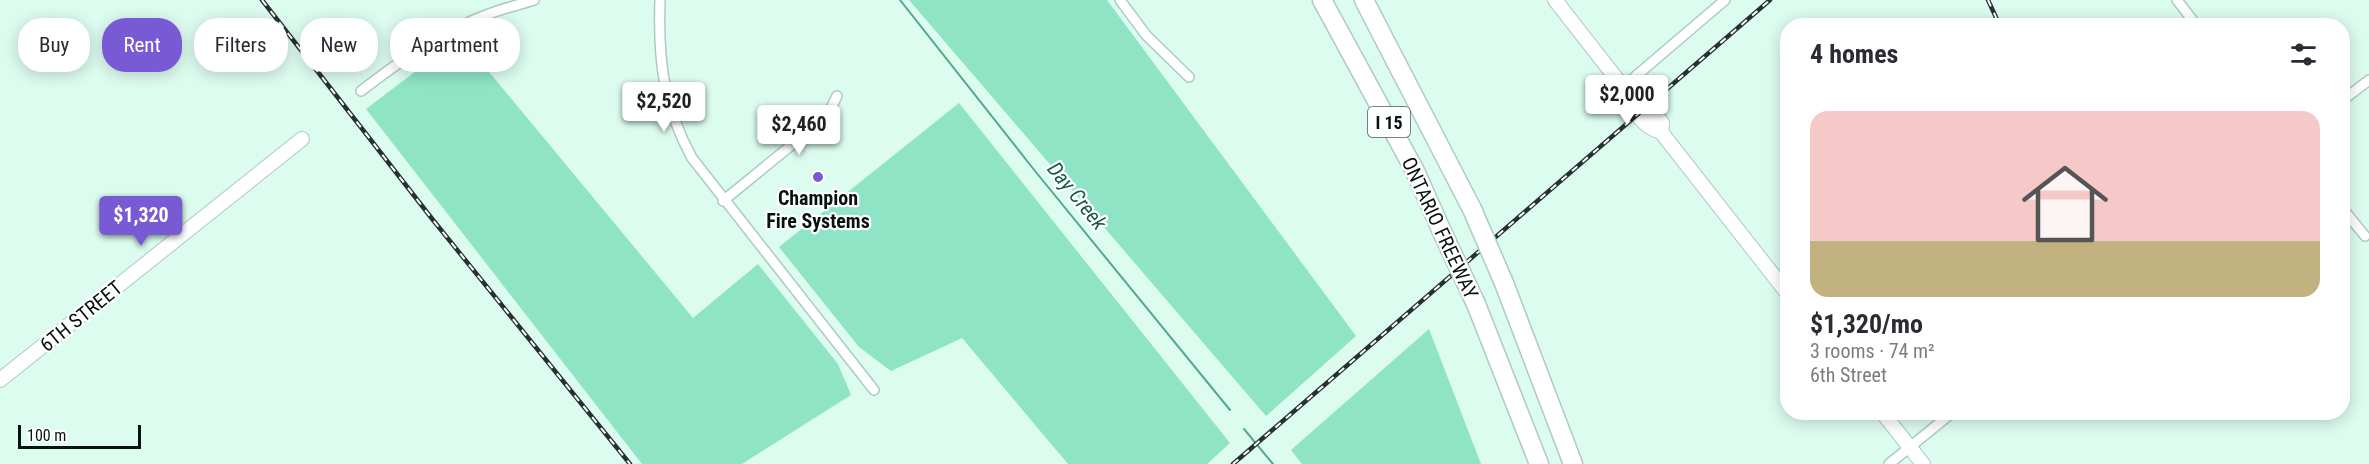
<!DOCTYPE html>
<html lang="en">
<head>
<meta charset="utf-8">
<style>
  :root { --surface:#fff; --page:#f7f7f7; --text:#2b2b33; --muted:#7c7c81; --line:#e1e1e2; --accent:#785ad4 }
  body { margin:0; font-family:"Roboto Condensed",sans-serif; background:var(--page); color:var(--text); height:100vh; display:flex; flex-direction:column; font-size:22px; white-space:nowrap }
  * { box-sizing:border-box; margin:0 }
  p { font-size:20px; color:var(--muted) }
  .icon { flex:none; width:33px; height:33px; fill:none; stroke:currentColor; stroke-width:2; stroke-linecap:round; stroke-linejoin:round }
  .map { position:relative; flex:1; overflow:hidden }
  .drawer { position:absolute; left:1780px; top:18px; width:570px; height:402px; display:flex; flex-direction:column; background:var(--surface); border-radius:24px; box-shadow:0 3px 15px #0003 }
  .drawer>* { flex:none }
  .top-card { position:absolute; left:18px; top:18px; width:570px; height:54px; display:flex; gap:12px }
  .scale { position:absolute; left:18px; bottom:15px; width:123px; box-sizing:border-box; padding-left:6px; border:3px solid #07120e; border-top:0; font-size:16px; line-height:21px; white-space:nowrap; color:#07120e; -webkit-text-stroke:4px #fff; paint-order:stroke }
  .price { position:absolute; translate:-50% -51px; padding:0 14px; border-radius:6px; background:#fff; color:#222; font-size:20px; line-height:39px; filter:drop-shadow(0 2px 3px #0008) }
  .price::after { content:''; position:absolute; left:50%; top:36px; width:18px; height:14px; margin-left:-9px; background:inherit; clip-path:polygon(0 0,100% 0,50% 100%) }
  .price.on { background:var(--accent); color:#fff }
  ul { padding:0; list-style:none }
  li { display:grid; align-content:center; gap:12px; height:318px; padding:0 30px }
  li+li { border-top:2px solid var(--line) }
  li span { display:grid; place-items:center; height:186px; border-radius:18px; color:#555 }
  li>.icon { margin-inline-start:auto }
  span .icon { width:108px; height:108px; fill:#fffc; stroke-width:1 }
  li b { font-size:26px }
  h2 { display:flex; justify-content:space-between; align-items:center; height:72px; padding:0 30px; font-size:26px }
  .chip { padding:0 21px; border-radius:24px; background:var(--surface); box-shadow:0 3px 15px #0003; font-size:21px; line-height:54px }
  .chip.on { background:var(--accent); color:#fff }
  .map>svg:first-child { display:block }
</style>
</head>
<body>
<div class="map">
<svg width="2369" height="464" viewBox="0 0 2369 464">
  <rect width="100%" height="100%" fill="#dcfcef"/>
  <path fill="#8ee4c4" d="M909,0h198l249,336 -90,80z
    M470,49l223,269 65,-54 80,100 13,31 -109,69h-100l-276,-355 50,-38z
    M959,103l271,340 -23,21h-139l-106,-126 -71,33 -32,-24 -80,-100z
    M1429,329l52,135h-179l-11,-14z"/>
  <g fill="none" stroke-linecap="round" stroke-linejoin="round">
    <path stroke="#53a98c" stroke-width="2" d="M900,0l135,171 195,239
      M1244,429l29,35"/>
    <defs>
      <path id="street" d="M660,0c-2,60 3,105 32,158l182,232
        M1120,0l26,35 43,42
        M2177,0l20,26
        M1623,87l102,-87
        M361,91c39,-30 81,-60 128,-77 15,-6 30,-9 45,-14
        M2343,100l26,-20
        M723,201l104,-85 10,-20
        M2343,209l22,27
        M1889,464l64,-52"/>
      <path id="secondary" d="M1555,0l68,87c6,18 19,41 38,45l127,162
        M1623,87l15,6 24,30 -1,9
        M0,380l302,-241
        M1882,412l41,52"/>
      <path id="highway" d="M1322,0l93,171 29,65
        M1364,0l108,209
        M1504,283l69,181
        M1476,304l63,160"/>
    </defs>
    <use href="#street" stroke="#adcbbf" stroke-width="12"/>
    <use href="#secondary" stroke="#adcbbf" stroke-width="16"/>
    <use href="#highway" stroke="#adcbbf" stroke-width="21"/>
    <use href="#street" stroke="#fff" stroke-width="9"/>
    <use href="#secondary" stroke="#fff" stroke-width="14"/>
    <use href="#highway" stroke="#fff" stroke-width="18"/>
    <defs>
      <path id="rail" d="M262,0l171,220 197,244
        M1988,0l12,26
        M1233,464l537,-464"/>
    </defs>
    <use href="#rail" stroke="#25332e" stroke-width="4.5"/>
    <use href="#rail" stroke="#fff" stroke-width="2" stroke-dasharray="7" stroke-linecap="butt"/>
    <defs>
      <path id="highway-bridge" d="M1472,209l32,74
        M1444,236l32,68"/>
    </defs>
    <use href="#highway-bridge" stroke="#adcbbf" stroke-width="21" stroke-linecap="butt"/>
    <use href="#highway-bridge" stroke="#fff" stroke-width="18"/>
  </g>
  <circle fill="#785ad4" stroke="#fff" stroke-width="2" cx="818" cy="177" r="6"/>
  <g text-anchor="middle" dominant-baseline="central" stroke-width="4.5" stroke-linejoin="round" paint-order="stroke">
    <rect fill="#fff" stroke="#515956" stroke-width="1.5" x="1368" y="107" width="42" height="30" rx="4.5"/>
    <g font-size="18" font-weight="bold" fill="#07120e">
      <text x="1389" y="122">I 15</text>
    </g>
    <g font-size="20" font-weight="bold" fill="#07120e" stroke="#fff">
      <text x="818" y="198">Champion<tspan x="818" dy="23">Fire Systems</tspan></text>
    </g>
    <g font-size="20" fill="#07120e" stroke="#fff">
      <text transform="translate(1440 228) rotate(65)">ONTARIO FREEWAY</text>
      <text transform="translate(81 316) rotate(-39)">6TH STREET</text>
    </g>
    <g font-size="21" font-style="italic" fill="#185c48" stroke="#fff">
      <text transform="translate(1077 196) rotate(51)">Day Creek</text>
    </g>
  </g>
</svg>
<div class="scale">100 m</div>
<b class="price" style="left:1627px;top:126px">$2,000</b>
<b class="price" style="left:664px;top:133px">$2,520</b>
<b class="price" style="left:799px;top:156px">$2,460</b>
<b class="price on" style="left:141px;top:247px">$1,320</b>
<div class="top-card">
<a class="chip">Buy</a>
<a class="chip on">Rent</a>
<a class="chip">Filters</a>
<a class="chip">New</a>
<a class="chip">Apartment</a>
</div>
<section class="drawer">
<h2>4 homes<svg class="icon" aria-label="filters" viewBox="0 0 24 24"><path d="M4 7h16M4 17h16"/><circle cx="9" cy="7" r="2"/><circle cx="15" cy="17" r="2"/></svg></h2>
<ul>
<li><span style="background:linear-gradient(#f6c9c9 70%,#c2b280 0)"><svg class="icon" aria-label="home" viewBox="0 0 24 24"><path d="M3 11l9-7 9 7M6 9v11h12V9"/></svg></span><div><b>$1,320/mo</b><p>3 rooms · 74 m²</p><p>6th Street</p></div></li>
</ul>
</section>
</div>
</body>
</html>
